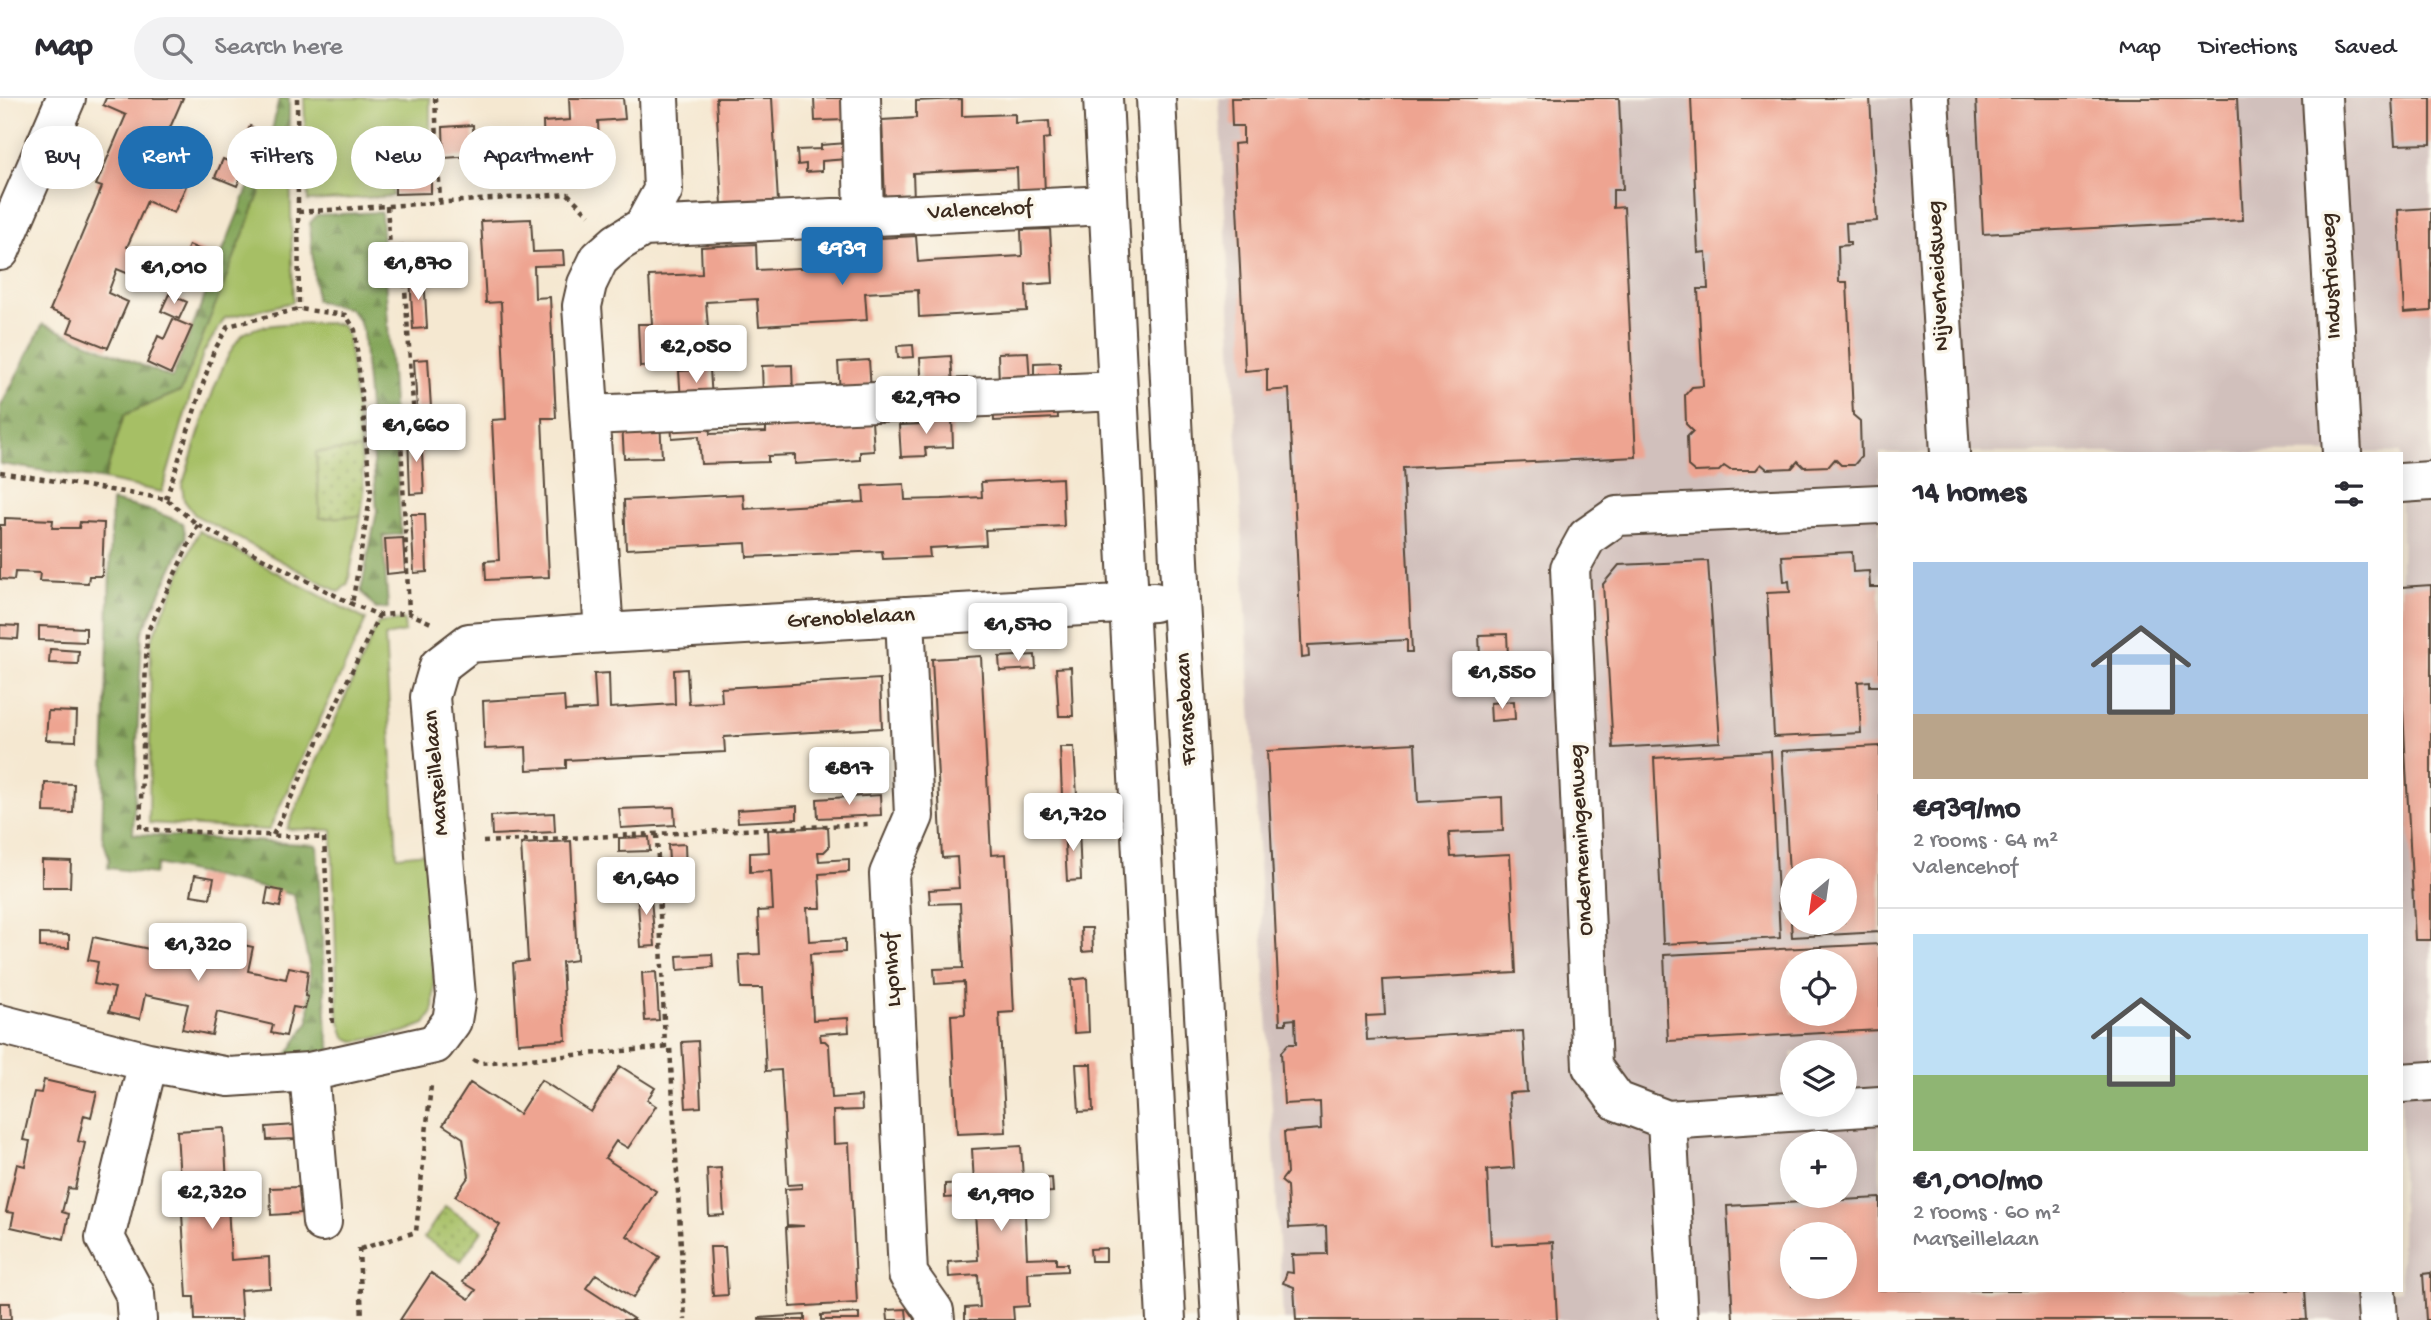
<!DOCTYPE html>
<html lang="en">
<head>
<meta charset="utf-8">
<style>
  :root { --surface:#fff; --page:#f2f2f3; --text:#2b2b33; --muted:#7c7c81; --line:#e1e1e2; --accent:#1f6fb2 }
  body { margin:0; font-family:"Gochi Hand",sans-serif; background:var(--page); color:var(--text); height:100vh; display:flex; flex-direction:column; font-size:26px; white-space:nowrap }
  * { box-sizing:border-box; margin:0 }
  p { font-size:23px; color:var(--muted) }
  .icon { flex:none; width:38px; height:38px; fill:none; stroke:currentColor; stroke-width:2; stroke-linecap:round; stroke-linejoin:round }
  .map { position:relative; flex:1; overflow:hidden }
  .panel { position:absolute; left:1878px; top:354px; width:525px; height:840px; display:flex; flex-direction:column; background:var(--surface); border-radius:0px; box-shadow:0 4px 18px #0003 }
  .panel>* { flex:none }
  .banner { position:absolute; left:21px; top:28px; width:665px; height:63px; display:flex; gap:14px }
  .needle { width:46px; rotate:209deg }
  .buttons { position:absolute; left:1780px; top:760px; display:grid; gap:14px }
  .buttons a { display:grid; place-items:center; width:77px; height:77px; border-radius:50%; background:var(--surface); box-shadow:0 4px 18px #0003; font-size:35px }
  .price { position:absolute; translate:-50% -60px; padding:0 16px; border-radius:7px; background:#fff; color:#222; font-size:23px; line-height:46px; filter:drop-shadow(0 2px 4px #0008) }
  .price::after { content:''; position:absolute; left:50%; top:42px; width:21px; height:16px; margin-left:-10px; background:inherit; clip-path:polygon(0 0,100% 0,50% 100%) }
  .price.active { background:var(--accent); color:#fff }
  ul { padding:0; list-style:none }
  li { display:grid; align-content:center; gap:14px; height:371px; padding:0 35px }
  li+li { border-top:2px solid var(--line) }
  li span { display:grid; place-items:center; height:217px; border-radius:0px; color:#555 }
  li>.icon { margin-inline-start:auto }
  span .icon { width:126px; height:126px; fill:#fffc; stroke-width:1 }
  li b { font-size:30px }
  h2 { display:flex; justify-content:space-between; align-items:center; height:84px; padding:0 35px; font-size:30px }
  .pill { padding:0 24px; border-radius:32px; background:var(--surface); box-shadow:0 4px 18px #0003; font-size:24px; line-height:63px }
  .pill.active { background:var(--accent); color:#fff }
  header { display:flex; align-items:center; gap:42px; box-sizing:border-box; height:98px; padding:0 35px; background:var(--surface); border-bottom:2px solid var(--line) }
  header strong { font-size:33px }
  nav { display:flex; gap:38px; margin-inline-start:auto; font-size:24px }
  .search { width:490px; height:63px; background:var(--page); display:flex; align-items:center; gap:18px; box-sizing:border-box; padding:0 24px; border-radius:38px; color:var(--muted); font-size:26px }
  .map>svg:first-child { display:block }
</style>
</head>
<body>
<header>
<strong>Map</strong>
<div class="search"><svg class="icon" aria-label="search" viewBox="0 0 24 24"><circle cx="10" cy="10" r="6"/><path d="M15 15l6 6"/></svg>Search here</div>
<nav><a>Map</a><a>Directions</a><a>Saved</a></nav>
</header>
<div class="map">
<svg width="2431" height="1222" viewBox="0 0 2431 1222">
  <defs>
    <pattern id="forest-firs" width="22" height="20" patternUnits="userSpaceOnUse" patternTransform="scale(1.75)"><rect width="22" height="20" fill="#84a65a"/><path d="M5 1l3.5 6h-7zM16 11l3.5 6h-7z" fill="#6d874a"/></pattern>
    <pattern id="park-dots" width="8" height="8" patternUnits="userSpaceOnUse" patternTransform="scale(1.75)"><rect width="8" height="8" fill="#a6bf65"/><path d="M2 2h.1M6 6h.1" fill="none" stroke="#889b53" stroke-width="1.8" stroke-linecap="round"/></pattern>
  </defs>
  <rect width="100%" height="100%" fill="#fbf7ec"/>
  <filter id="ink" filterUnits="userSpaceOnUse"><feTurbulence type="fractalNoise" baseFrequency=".0143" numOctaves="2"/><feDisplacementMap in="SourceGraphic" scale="14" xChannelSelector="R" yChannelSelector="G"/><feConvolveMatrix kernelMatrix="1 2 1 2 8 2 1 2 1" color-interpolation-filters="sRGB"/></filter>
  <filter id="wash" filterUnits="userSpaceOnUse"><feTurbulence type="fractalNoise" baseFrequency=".00686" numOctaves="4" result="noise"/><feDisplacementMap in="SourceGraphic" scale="28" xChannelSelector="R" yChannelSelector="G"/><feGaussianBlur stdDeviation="1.57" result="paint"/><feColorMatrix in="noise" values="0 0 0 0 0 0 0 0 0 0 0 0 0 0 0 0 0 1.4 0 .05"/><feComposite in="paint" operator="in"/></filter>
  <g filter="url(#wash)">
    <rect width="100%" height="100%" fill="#f5e8d1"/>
    <path fill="#d1c0bc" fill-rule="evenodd" d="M1219,0h1212v1222h-1148zM1880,355h521v837h-521zM1792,772h52v52h-52zM1792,863h52v52h-52zM1792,954h52v52h-52zM1792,1045h52v52h-52zM1792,1136h52v52h-52z"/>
    <path fill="#a6bf65" stroke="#707442" stroke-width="2" d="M304,0h126v76l-39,2 2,20 -85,5z
      M289,21l4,183 -68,16 -22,35 -41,139 -58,-12 20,-65 57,-24z
      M330,225l12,2 6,12 13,112 -45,3 4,66 41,-2 -13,67 -9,9 -144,-77 -11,-15 -2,-14c11,-31 39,-137 63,-153 19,-12 62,-9 85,-10z
      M199,433l167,89 -97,210 -120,-7 2,-183z
      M404,522l1,12 -20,4 12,220 29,-3 8,132 -1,27 -8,12 -21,8 -49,10 -10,-5 -7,-22 -6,-185 -45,-1 91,-206z"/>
    <path fill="url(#forest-firs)" stroke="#60683c" stroke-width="2" d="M279,0h10v21l-108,272 -57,24 -20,65 -104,-16v-56l43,-84 129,54 101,-252z
      M381,114l20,322 -18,2 5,72 -12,1 -15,-18 16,-80 -14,-179 -4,-11 -9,-12 -34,-8 -6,-78 7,-8z
      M112,403l41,10 30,12 3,15 -44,94 -9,202 184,11 10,188 4,17 -49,13 27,-42 1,-51 -16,-75 -137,-31 -3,10 -46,-6 1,-10 -7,-22z"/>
    <path fill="url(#park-dots)" stroke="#707442" stroke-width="2" d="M361,351l3,43 -3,24 -41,2 -4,-66z
      M445,1108l37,24 -21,31 -37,-23z"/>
    <g id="blocks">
      <path fill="#eea491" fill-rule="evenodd" d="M106,0h77l-32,73 35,15 -12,27 -27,-12 -20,46 28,12 -9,22 -29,-12 -9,24 20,9 -20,46 -40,-16 5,-13 -23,-9 52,-123 -6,-2 30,-70 -23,-10z
        M569,0h54l2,21 -27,2 2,54 -81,4 -2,-29 27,-1 -1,-27 27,-2z
        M716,0h56l6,104 -56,3z
        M814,0h31l1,22 -31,1z
        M1231,0h388l4,92h-10v18l11,-1 12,250 -233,11 9,184h-5v-12l-99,5 1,12 -7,1 -13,-269 -22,2v-22l-22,2 -11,-227 9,-1v-17h-11z
        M1691,0h179l7,123 -31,2 1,19h3v3l-12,1 1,36h8l6,133 7,6 1,36 -7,8h-13l-6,-6 -6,7 -25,1 -6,-6 -6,7 -25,1 -6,-5 -5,6h-26l-6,-4 -5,5 -24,1 -7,-6 -1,-29 6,-6 -7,-7 -1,-29 7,-8 11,-1 -5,-97h10l-2,-37 -8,1z
        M1976,0h261l6,122 -260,14z
        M2392,0h39v46l-36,1z
        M962,1v17l53,-2v9l34,-2 1,17 -7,1 2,55 -27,1 -1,-27 -104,5 1,27 -29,1 -3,-81 34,-2v-17z
        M473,27l1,31 -30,2 -1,-31z
        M250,28l10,5 -8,20 -11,-5z
        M847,45v16l-25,2v10l-16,1v-8l-8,1 -1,-15 24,-1v-4z
        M223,61l21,9 -7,18 -22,-9z
        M431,79v16l-36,1v-15z
        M2431,110v103l-27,2 -6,-103z
        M531,121l2,33 30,-1 1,14 -30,1 1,32 15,-1 6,121h-14l7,159 -63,3 -1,-19 14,-1 -7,-140 14,-1 -5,-117 -15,1 -5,-82z
        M1050,131l3,54 -27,2 1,26 -108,6 -1,-27 -53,3 2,27 -108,6 -2,-27 -51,3 2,26 -42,2 2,35 -28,2 -2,-43h14l-3,-48 53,-2 -1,-27 55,-3 1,26 106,-5 -1,-26 54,-3 2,26 11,-1 93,-5 -1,-26z
        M189,147l19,8 -5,13 -19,-8z
        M418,147l1,16 -19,1 -1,-16z
        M410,177h14l3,53 -14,1z
        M169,196l18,8 -8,17 -18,-8z
        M173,221l19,8 -21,47 -24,-11 11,-27 6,3z
        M913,247l1,12 -16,1 -1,-12z
        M1028,254l2,30 -31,2 -1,-31z
        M951,258l2,30 -31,2 -2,-30z
        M428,261l3,49 -14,1 -3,-49z
        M869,262l2,31 -31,2 -2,-31z
        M1060,264v17l-26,1v-17z
        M792,267l1,30 -30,2 -1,-31z
        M710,271l2,31 -31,1 -2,-30z
        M1057,302l1,18 -64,3 -1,-18z
        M708,319l2,17 56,-2v-6l106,-5 2,30 -14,1v8l-65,4v-9l-27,1v6l-67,2 -2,-28 -27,2 -1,-18z
        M952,319l1,30 -28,1 1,8 -25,1 -2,-32 25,-1v-6z
        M660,323l2,36 -38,1 -2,-36z
        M421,335l3,60 -14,1 -2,-60z
        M1062,380l2,48 -79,4 1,15 -57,3 1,9 -47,2 -1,-8 -135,6 -1,-14 -120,6 -2,-49 119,-6 1,15 120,-7 -1,-16 41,-2 1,16 37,-1 40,-2 -1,-15z
        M411,416h14l2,58 -13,1z
        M5,420l48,2 -1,8h27l1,-6 24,1 -2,53h-13l-1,7 -49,-2 1,-8 -25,-1 -1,8 -14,-1v-54h5z
        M403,440l2,34 -18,2 -2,-35z
        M1852,454l1,20 16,-1 1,16h10v99h-10v-5l-12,1 3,51 -87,4 -7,-144 23,-1 -1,-11 -5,1 -2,-26z
        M1708,463l12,181 -107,6 -10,-164 16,-19z
        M2431,487v355h-16l-14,-269v-84z
        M0,527l19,1 -1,13 -18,-1z
        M39,528l47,2v14l-47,-2z
        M1507,536l1,22 -28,2 -1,-23z
        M50,551l29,2 -1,13 -29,-1z
        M1035,557l1,14 -36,2 -1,-14z
        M981,558l10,199 15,-1 8,158 -15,1 7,119 -49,2 -6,-119 14,-1 -1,-32 -29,2 -1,-15 29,-1 -3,-65 -30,1 -1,-14 30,-2 -2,-31 -15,1 -10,-199z
        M1071,569l2,49h-14l-3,-48z
        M687,571l2,35 33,-2 -1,-14 159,-9 2,49 -158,9 1,15 -159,8v8l-39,2 -1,-23 -41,2 -2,-48 81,-5 1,15 31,-2 -2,-35 15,-1 1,35 65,-4 -1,-34z
        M1514,603l1,18 -24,2 -1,-18z
        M48,613l29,1 -1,29 -30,-1z
        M1415,645l3,59 84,-5 1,34 -54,2 2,24 59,-3 6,119 -133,7 2,35 -19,1 1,24 156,-9 4,61 -18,1 5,75 -27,2 4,75 62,-3 4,78h-261l-2,-33 -11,-4 4,-11 6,1 -1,-18 35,-1 -1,-28 -37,2 -2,-42 -6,-5 6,-8 -3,-41 37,-3 -1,-27 -36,2 -3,-52 7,-8h8l-1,-25 -9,1v4h-6l-13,-273z
        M1880,648v186l-88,5 -1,-15h53v-52h-52v22h-2l-8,-141z
        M1060,649h14l3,48 -15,1z
        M1771,653l9,187 -117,6 -9,-186z
        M45,685l29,1 -1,29 -29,-1z
        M880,697l1,20 -63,3 -1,-19z
        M797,708v13l-59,3 -1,-12z
        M674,709l1,18 -54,3 -2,-19z
        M554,715l1,19 -63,3 -1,-19z
        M1079,728l2,54 -14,1 -3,-54z
        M828,729l1,20 -5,5h-6l1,9 30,-2v13l-30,2 2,34h-14l2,33 36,-2v13l-35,2 3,66 35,-2 1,14 -29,2 1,7h4l4,4 3,53 29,-2 1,14 -29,1 1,33 15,-1 8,160 -67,4 -4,-80 18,-1 -17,-1 -2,-36 17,-1v-4l-14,1 -7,-115 -15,1 -4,-83h-21l-2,-33 21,-1 -2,-43 15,-1 -2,-39 -21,1v-19l19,-1 -1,-22z
        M649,739l1,14 -31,1v-14z
        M571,743l6,119 -15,2 4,78 -48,3 -5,-80 15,-2 -7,-117z
        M685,746l1,31 -16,1 -2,-31z
        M42,762l29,1 -1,26h-28z
        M195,777l19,3 -4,20 -19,-3z
        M650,788l5,60 -14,1 -4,-60z
        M268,790l15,3 -3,16 -15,-3z
        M1081,830h11l1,23 -11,1z
        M40,836l29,1v13l-29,-1z
        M181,837l37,9 1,-4 34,7 -5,24 38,8 3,-12 19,4 -3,25 3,1 -3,12 -12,-2 -7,29 -15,-3 2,-8 -56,-13 -5,23 -30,-6 6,-25 -43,-9 -5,24 -31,-7 6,-24 -21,-4 4,-22 -10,-2 5,-23 84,18z
        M1880,846v86l-212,11 -4,-86zM1792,863h52v52h-52z
        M712,856l1,13 -35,3 -1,-14z
        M656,874l3,48 -14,1 -3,-48z
        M1087,880l2,54 -15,1 -3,-53z
        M698,943l3,66 -15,1 -4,-66z
        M1076,966h15l2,47 -14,1z
        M620,968l35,22 -8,12 9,6 -28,42 -12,-7 -11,17 51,33 -29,45 33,21 -27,41 -37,-24 -10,14 49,32h-235l31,-47 38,26 7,-9 -13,-8 37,-57 -45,-29 14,-20 -6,-38 -20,-13 27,-42 49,31 22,-34 50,32z
        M44,982l53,12 -6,25 -7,-2 -6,26 7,2 -10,46 -7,-1 -6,24 7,2 -5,25 -53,-12 3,-14 -8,-1 11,-48 8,2 5,-25 -7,-1 11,-48 7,1z
        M296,1027l1,14 -30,1 -1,-13z
        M224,1030l7,132 38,-3 1,31 -30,2 2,30h-47l-1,-23h-7l-10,-166z
        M1021,1048l2,33 29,-1 1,14 -29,1 3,65 29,-1v7h11v7l-39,2 1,33 -16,1 1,13h-49v-12l15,-1 -2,-32 -29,2 -1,-15 30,-2 -4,-64 -29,2v-14l29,-1 -2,-34z
        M721,1070l3,47 -15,1 -2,-47z
        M299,1089l2,26 -30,2 -1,-27z
        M1880,1100v92h425l2,30h-574l-6,-114zM1792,1136h52v52h-52z
        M710,1149h15l3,48 -15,1z
        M1106,1150v13h-15l-1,-12z
        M2431,1175v47h-5l-3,-46z
        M0,1205h10l1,17h-11z
        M906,1211l1,11h-19l-1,-10z
        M859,1215v7h-38v-5z
        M805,1217v5h-46v-2z"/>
    </g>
  </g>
  <g filter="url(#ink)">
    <use href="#blocks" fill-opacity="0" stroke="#574639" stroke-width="2"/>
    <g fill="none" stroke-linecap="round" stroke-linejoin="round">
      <defs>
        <path id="minor" d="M861,0l3,118
          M1103,0l63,1222
          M1156,0l25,503 40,719
          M1929,0l21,355
          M2322,0l20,355
          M643,129l465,-22
          M0,153l66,-153
          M590,317l528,-24
          M2401,385l30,-2
          M1880,406l-263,12 -30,21 -17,31 22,499 25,34 50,19 213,-14
          M905,518l9,200 -25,58 19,400 26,37 1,9
          M604,535l550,-31
          M0,926l148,38 81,15 80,-5 126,-28 17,-23 4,-25 -26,-299 9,-31 30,-23 135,-10 -22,-327 5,-22 12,-25 18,-16 26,-16 20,-37 -4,-92
          M309,974l13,150
          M2401,985l30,-2
          M1667,1022l11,200
          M2376,1192l2,30
          M137,1222l-2,-26 -30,-56 43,-176"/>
      </defs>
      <use href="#minor" stroke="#574639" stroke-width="42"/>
      <path stroke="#574639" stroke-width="4.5" stroke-dasharray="5 5" stroke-linecap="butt" d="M297,0l2,211
        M435,0l5,104
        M387,108l5,70 12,-1 10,143 -14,1 9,194
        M298,114l270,-18 21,21
        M0,374l166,27 32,26 154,79 27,11 30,-2 22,10
        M166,401l47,-146 15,-27 71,-17 47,6 9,15 16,163 -19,111
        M198,427l-51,108 -7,196 184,9 9,188
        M657,736l8,214
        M273,737l106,-220
        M483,744l386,-18
        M473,962l8,3 189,-16 15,273
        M359,1150l3,72
        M360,1151l56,-17 15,-147"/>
      <use href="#minor" stroke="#fff" stroke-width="38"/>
    </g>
  </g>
  <g text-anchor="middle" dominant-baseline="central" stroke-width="7" stroke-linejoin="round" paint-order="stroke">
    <g font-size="23" fill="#3b2a1e" stroke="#fbf7ec">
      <text transform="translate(980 113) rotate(-3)">Valencehof</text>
      <text transform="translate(1939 178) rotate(-93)">Nijverheidsweg</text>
      <text transform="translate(2332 178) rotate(-93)">Industrieweg</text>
      <text transform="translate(851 521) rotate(-3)">Grenoblelaan</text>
      <text transform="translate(1187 611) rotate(-93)">Fransebaan</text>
      <text transform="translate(437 675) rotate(-95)">Marseillelaan</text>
      <text transform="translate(1582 742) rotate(-93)">Ondernemingenweg</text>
      <text transform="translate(893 872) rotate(-93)">Lyonhof</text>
    </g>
  </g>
</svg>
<div class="buttons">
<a><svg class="needle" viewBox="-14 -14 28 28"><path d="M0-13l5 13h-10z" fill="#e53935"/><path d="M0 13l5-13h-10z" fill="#7c7c81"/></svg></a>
<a><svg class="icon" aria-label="locate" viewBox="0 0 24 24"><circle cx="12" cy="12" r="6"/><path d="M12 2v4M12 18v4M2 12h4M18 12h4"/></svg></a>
<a><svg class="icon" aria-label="layers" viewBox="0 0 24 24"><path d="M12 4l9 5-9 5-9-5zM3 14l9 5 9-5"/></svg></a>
<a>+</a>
<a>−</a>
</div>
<b class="price active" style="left:842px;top:189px">€939</b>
<b class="price" style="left:418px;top:204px">€1,870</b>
<b class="price" style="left:174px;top:208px">€1,010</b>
<b class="price" style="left:696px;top:287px">€2,050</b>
<b class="price" style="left:926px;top:338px">€2,970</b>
<b class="price" style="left:416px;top:366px">€1,660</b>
<b class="price" style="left:1018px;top:565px">€1,570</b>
<b class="price" style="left:1502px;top:613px">€1,550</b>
<b class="price" style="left:849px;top:709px">€817</b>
<b class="price" style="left:1073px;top:755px">€1,720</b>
<b class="price" style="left:646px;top:819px">€1,640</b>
<b class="price" style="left:198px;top:885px">€1,320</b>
<b class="price" style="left:212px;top:1133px">€2,320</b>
<b class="price" style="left:1001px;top:1135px">€1,990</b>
<div class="banner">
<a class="pill">Buy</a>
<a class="pill active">Rent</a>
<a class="pill">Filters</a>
<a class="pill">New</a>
<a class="pill">Apartment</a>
</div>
<section class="panel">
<h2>14 homes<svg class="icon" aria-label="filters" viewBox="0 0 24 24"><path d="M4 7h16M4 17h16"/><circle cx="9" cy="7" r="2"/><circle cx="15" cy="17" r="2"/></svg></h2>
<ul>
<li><span style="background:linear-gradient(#a9c7e8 70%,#b9a48a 0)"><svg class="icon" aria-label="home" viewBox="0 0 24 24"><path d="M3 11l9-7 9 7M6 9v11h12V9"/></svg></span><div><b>€939/mo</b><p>2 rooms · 64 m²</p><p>Valencehof</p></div></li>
<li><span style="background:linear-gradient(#bfe0f5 65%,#8fb573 0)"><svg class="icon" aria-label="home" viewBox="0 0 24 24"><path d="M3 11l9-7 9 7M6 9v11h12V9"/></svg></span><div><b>€1,010/mo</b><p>2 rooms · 60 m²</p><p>Marseillelaan</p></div></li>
</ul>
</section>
</div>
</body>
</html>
